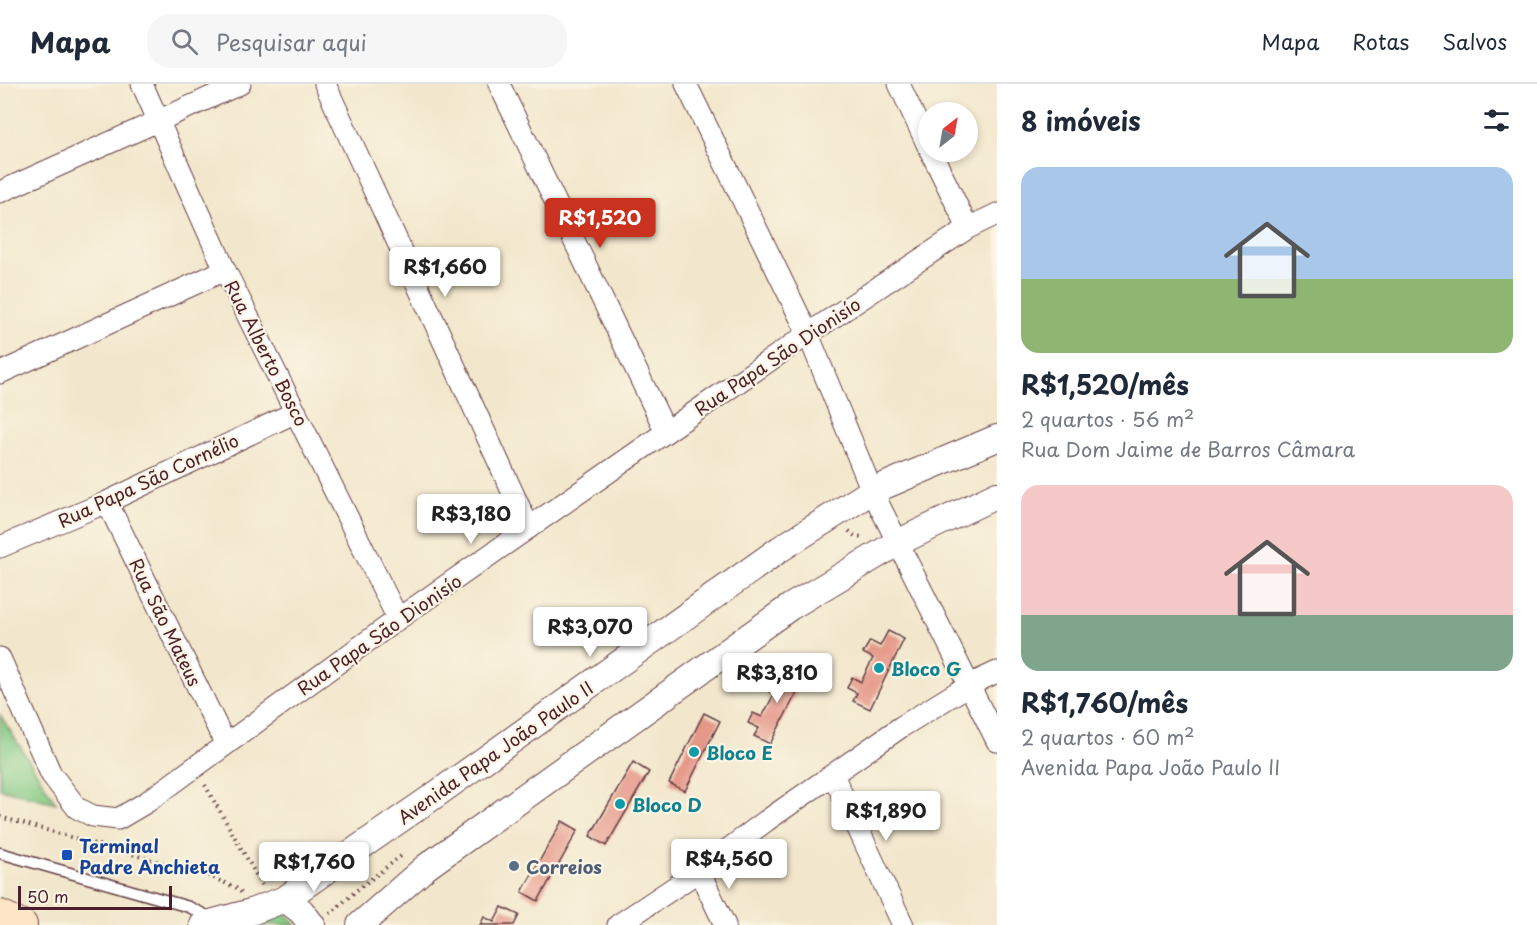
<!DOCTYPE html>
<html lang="pt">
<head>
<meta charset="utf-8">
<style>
  :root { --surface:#fff; --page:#f6f6f7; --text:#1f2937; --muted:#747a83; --line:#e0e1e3; --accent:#c8321e }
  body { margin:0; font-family:"Playpen Sans",sans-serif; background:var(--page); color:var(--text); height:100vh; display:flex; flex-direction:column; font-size:22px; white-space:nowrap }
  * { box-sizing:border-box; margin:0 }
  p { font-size:20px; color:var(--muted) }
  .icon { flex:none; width:33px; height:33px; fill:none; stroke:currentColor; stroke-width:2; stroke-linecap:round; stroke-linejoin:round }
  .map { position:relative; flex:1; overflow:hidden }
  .drawer { display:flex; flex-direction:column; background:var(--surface); width:540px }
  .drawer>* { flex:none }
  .needle { width:39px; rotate:31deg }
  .buttons { position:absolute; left:918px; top:18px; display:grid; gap:12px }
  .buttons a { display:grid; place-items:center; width:60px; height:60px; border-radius:50%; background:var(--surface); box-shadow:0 3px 9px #0003; font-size:30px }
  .scale { position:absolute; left:18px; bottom:15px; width:154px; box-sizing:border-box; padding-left:6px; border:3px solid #4a1f2b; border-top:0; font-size:16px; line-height:21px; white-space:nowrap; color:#4a1f2b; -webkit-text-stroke:4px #fcf5e5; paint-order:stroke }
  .price { position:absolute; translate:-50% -51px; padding:0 14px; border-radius:6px; background:#fff; color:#222; font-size:20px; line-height:39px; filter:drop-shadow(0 2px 3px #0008) }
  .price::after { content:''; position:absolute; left:50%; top:36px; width:18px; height:14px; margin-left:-9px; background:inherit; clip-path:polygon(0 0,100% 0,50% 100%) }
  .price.active { background:var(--accent); color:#fff }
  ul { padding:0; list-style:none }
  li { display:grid; align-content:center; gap:12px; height:318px; padding:0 24px }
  li span { display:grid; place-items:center; height:186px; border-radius:18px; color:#555 }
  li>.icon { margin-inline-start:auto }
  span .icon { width:108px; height:108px; fill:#fffc; stroke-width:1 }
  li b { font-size:26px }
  h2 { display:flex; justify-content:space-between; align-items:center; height:72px; padding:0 24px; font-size:26px }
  header { display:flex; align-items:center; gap:36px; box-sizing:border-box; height:84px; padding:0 30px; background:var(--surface); border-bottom:2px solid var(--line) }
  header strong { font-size:28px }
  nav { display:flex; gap:33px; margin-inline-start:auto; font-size:21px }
  .search { width:420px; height:54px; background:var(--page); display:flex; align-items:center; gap:15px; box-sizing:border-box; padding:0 21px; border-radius:24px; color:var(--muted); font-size:22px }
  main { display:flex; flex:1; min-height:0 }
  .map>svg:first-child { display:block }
</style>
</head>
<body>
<header>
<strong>Mapa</strong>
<div class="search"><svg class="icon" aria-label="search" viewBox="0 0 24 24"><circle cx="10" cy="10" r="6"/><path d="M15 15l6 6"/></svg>Pesquisar aqui</div>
<nav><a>Mapa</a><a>Rotas</a><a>Salvos</a></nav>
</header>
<main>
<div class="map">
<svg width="997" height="841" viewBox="0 0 997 841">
  <rect width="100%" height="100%" fill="#fcf5e5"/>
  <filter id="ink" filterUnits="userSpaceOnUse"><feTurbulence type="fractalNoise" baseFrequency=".0167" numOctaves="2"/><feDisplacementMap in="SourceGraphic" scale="12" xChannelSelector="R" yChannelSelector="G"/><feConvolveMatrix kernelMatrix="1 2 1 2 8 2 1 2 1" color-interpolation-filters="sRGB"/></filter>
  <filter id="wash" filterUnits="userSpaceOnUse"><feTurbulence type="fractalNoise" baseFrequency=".008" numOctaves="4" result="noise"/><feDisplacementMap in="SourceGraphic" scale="24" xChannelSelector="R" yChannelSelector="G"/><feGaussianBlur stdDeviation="1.35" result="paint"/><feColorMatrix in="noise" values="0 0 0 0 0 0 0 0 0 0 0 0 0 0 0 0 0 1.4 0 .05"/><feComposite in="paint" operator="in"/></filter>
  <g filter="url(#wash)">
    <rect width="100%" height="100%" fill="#f2e7cc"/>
    <path fill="#84ca85" stroke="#677458" stroke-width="1.5" d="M0,631l56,88 -56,-14z
      M282,825l14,16h-51z"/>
    <g id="blocks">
      <path fill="#e59788" d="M888,547l16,8 -34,70 -17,-8 4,-8 -10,-5 5,-11 9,5 12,-24 -10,-5 7,-12 10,5z
        M789,582l17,9 -36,69 -16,-8 5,-8 -11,-5 5,-10 9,4 12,-23 -10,-5 6,-13 11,6z
        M704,629l16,8 -35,70 -16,-8z
        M633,678l16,10 -43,74 -16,-10z
        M562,737l16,9 -40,71 -16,-9z
        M502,823l17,8 -5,10h-34l4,-8 10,5z"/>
    </g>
  </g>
  <g filter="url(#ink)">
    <use href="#blocks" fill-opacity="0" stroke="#633d43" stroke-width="1.5"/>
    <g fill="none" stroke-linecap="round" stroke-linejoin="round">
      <defs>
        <path id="service" d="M0,769l189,54 22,11"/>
        <path id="minor" d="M142,0l83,186 173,349
          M325,0l204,444
          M499,0l167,348
          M686,0l122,250 64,157 125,250
          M899,0l29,62
          M931,68l37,76
          M0,108l240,-108
          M0,289l225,-103
          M107,418l118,241
          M0,463l107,-45 189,-90
          M0,574l51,116 26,34 16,8 25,3 29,-17 251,-183 268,-187 142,-98 160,-106 29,-14
          M833,691l70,150
          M699,787l26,54
          M618,841l81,-54 67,-50 135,-94 68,-42 28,-13"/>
        <path id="tertiary" d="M285,815l16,12 11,14
          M203,841l48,-13 34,-13 146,-101 349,-249 92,-58 125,-53
          M360,841l66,-58 364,-260 107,-64 100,-48"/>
        <path id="secondary" d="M0,831l22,10"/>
      </defs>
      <use href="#service" stroke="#633d43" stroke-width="13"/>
      <use href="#minor" stroke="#633d43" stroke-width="23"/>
      <use href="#tertiary" stroke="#633d43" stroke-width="28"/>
      <use href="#secondary" stroke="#633d43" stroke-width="32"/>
      <path stroke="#633d43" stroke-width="4" stroke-dasharray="1.5 4.5" stroke-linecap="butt" d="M849,447l6,5 8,1
        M205,701l57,100
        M0,733l209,59 27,12 6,5
        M330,830l27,-24 44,-34"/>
      <use href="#service" stroke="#fff" stroke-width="10"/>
      <use href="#minor" stroke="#fff" stroke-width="21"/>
      <use href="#tertiary" stroke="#fff" stroke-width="26"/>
      <use href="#secondary" stroke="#fde5c5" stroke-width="30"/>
    </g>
  </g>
  <g fill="#0f9aa8" stroke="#fcf5e5" stroke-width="2">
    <circle cx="879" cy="584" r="6"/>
    <circle cx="694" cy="668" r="6"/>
    <circle cx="620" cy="720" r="6"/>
  </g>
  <rect fill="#1a4fb4" stroke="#fcf5e5" stroke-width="2" x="61" y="765" width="12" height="12" rx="3"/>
  <circle fill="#5c6f8a" stroke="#fcf5e5" stroke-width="2" cx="514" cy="782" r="6"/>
  <g text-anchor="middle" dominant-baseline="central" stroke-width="4.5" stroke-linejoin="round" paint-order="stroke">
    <g font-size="18" fill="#4a1f2b" stroke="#fcf5e5">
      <text transform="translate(267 269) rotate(63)">Rua Alberto Bosco</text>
      <text transform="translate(777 272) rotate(-34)">Rua Papa São Dionisío</text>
      <text transform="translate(148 396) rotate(-25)">Rua Papa São Cornélio</text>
      <text transform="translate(166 538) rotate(64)">Rua São Mateus</text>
      <text transform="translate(379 550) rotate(-35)">Rua Papa São Dionisío</text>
      <text transform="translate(495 668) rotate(-35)">Avenida Papa João Paulo II</text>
    </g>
    <g font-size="18" font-weight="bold" fill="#0d838f" stroke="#fcf5e5" text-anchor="start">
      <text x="891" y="584">Bloco G</text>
      <text x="706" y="668">Bloco E</text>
      <text x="632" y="720">Bloco D</text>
    </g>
    <g font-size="18" font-weight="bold" fill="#164399" stroke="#fcf5e5" text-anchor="start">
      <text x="79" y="761">Terminal<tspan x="79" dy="21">Padre Anchieta</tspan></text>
    </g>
    <g font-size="18" font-weight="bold" fill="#4e5e75" stroke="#fcf5e5" text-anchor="start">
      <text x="526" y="782">Correios</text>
    </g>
  </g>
</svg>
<div class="buttons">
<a><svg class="needle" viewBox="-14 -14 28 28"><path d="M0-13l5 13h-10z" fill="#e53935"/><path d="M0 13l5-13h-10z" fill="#747a83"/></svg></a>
</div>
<div class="scale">50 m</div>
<b class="price active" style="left:600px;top:165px">R$1,520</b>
<b class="price" style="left:445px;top:214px">R$1,660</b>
<b class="price" style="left:471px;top:461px">R$3,180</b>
<b class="price" style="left:590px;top:574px">R$3,070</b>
<b class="price" style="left:777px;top:620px">R$3,810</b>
<b class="price" style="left:886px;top:758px">R$1,890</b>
<b class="price" style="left:729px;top:806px">R$4,560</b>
<b class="price" style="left:314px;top:809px">R$1,760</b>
</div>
<section class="drawer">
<h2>8 imóveis<svg class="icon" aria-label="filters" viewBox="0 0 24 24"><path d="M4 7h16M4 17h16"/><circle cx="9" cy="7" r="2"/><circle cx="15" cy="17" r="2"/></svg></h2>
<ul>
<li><span style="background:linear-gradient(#a9c7e8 60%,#8fb573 0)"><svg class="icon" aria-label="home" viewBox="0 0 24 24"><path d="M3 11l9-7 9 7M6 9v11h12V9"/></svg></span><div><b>R$1,520/mês</b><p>2 quartos · 56 m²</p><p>Rua Dom Jaime de Barros Câmara</p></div></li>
<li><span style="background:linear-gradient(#f6c9c9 70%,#7fa58c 0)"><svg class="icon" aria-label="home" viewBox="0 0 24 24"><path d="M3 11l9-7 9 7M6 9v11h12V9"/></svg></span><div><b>R$1,760/mês</b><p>2 quartos · 60 m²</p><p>Avenida Papa João Paulo II</p></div></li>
</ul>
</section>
</main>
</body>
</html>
